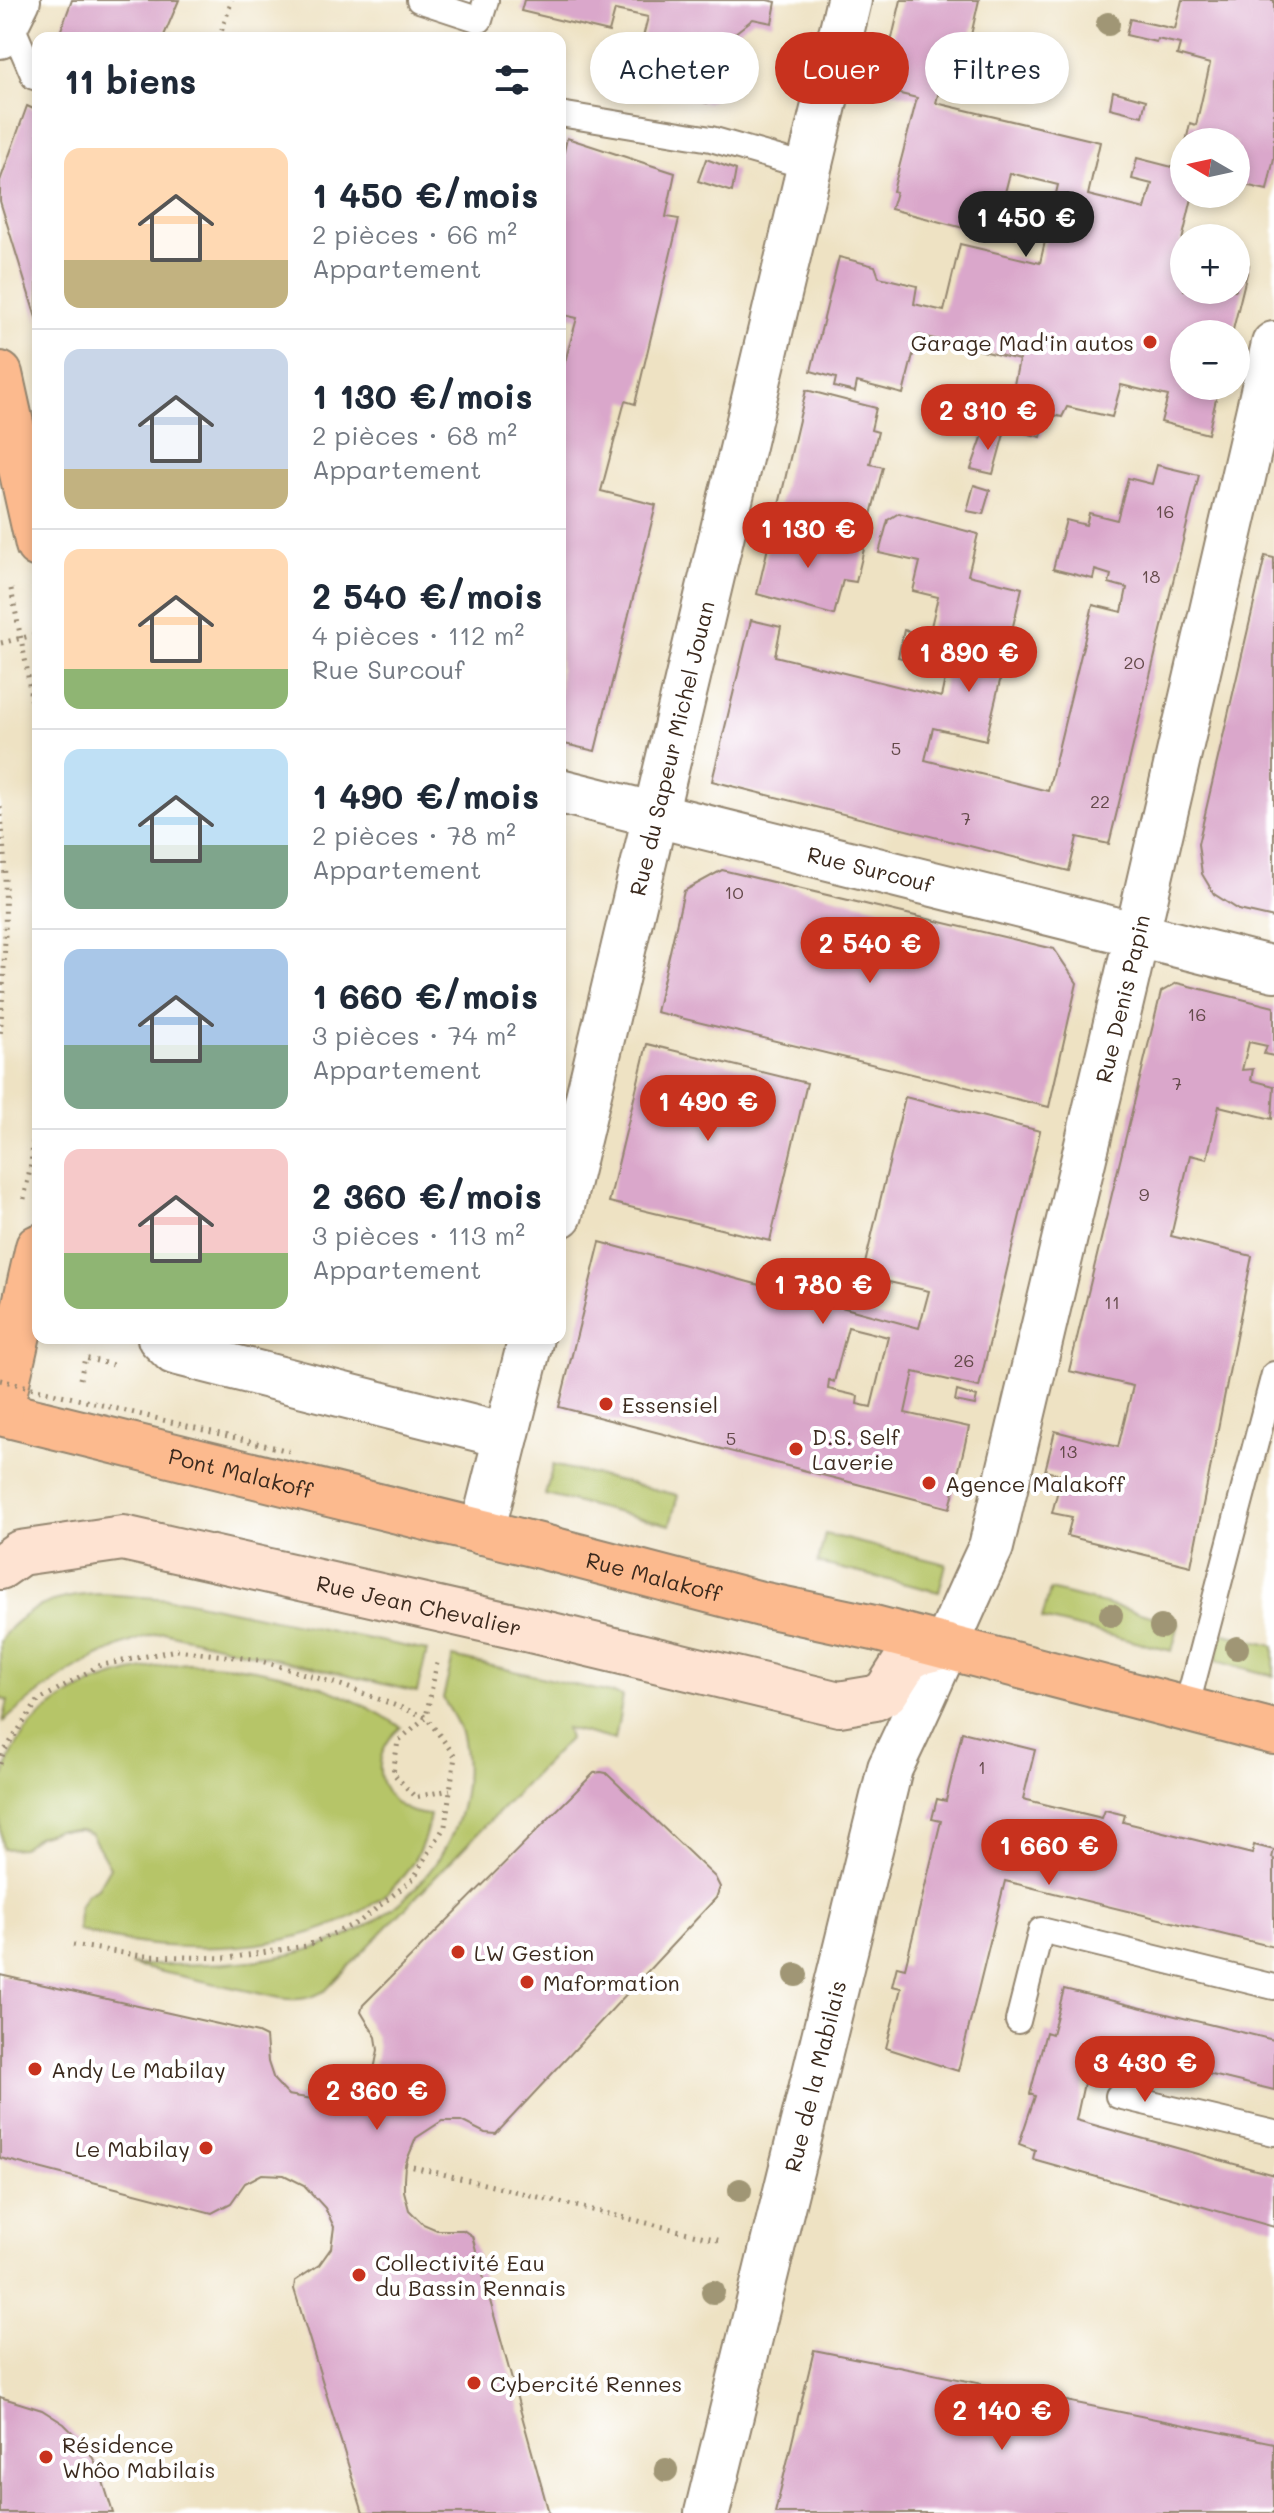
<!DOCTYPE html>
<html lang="fr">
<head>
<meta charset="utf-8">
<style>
  :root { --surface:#fff; --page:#f2f2f3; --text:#1f2937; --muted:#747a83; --line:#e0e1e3; --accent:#c8321e }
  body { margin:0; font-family:Mali,sans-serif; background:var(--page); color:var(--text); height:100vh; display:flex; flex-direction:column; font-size:30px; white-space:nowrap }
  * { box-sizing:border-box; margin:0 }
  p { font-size:26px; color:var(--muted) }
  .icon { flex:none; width:44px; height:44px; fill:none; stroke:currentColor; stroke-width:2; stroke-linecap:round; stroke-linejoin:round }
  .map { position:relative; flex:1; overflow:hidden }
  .sheet { position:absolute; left:32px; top:32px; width:534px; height:1312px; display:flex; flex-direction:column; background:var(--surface); border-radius:16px; box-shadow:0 4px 12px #0003 }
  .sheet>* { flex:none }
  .top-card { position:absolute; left:590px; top:32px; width:564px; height:72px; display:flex; gap:16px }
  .needle { width:52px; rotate:279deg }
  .fabs { position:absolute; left:1170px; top:128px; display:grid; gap:16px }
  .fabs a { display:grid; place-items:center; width:80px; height:80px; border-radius:50%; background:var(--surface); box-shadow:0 4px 12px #0003; font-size:40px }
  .price { position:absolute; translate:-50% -68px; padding:0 18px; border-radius:28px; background:var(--accent); color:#fff; font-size:26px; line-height:52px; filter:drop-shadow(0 2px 4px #0008) }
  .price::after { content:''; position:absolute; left:50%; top:48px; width:24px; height:18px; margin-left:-12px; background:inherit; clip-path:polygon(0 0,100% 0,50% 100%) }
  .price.current { background:#222; color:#fff }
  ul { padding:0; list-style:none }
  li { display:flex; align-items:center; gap:24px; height:200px; padding:0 32px }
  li+li { border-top:2px solid var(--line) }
  li span { display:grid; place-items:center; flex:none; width:224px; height:160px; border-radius:16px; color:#555 }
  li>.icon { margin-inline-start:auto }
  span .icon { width:96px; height:96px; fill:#fffc; stroke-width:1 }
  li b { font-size:34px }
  h2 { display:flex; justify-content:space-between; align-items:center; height:96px; padding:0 32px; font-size:34px }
  .tag { padding:0 28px; border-radius:36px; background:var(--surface); box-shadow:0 4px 12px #0003; font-size:28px; line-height:72px }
  .tag.current { background:var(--accent); color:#fff }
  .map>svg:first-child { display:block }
</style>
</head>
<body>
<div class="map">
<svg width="1274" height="2513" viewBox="0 0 1274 2513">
  <rect width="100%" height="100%" fill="#fff"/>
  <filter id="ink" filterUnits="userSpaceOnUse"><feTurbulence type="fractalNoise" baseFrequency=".0125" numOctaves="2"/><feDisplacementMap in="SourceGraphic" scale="16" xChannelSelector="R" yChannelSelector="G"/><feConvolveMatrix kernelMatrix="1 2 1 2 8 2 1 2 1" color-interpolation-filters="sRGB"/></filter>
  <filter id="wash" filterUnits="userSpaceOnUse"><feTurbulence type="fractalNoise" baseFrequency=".006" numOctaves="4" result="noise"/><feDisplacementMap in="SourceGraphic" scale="32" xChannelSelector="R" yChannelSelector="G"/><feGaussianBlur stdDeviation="1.8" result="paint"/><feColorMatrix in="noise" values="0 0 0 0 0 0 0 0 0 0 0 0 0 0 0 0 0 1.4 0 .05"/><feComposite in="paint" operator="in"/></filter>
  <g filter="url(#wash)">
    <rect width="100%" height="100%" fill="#eee2c3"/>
    <path fill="#b6c567" stroke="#787842" stroke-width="2" d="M553,1465l125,30 -8,30 -125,-30z
      M825,1534l121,30 -7,28 -121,-29z
      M1050,1590l129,33 -7,28 -130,-32z
      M102,1594l81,6 244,51 -10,41 -254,-60c-63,15 -112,49 -160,90l5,-21 -8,-3c0,-14 0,-43 0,-56 1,-5 8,-11 11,-15 26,-26 56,-32 91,-33z
      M1221,1633l53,13v30l-58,-15z
      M453,1657l170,39 -8,44 -49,-12 3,11 -243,251c-16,9 -28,11 -46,8l-150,-33c61,0 124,1 182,-16 93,-26 172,-112 150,-213 -3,-13 -13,-26 -19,-38z
      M188,1663c76,1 149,22 213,64 -39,32 -21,86 29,88 -23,144 -246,149 -352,115l1,-23 7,-13 12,-6 12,-21 -19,-33 -10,-4h-24l-19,6 -16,12 -19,1c-3,-12 -3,-24 -3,-37 0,-106 98,-141 188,-149z"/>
    <g id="blocks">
      <path fill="#daa7cb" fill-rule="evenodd" d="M72,0h107l-16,38h-105z
        M524,0h243l9,2 -4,21 -19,-4 -18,14 -14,62 -14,8 -76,-18 17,-68 -33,-7 -6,22 -88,-21z
        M901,0h78l-15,66 -18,-4 -10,41 164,39 -12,53 57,14 7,-25 -20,-5 5,-21 43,11 4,-11v36h9l-13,55 4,1v40h52v-28l13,3 -17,69h-48v52h35l-11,48 -47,-12 7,-26 -47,-11 -9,32 -45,-10 -5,10 -14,-3 -7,23 -36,-9 14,-68 -101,-25 -15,59 -46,-12 -2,10 -21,-5 2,-9 -25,-7 28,-114 36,9 4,11 38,9 -3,18 30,7 16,-67 80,19 18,-78 -48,-12 -16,63 -103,-27 5,-17 -3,-1 24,-93 -37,-9z
        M1182,0h92v158l-7,32 -31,-7v-41h-50l4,-19 6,2 14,-61 -33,-9 3,-11 -23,-5 -1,3 -30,-7 4,-16 45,10z
        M1113,91l33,9 -4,16 -32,-8z
        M27,106l11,5 -1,210 -37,-120v-20z
        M567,138l108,35 -9,44 13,2 -44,185 -10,-3 -24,90 55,14 -61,246 -35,-8v-363l17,-62 -17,-4v-145z
        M706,159l30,11 -4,22 -34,-11z
        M806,390l70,18 -5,22 7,2 -8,32 13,3 -15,60 -89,-22z
        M985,429l19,5 -11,40 -22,-5z
        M1157,465l42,10 -90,369 -32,-7 -8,34 -357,-90 39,-161 30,7 -6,29 166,41 6,-27 -49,-13 6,-27 25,5 9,-38 -25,-6 7,-29 -41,-9 9,-33 11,-7 79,21 -10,41 54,13 -36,152 -53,-12 -8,32 123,31 45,-186 29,7 5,-24 -18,-5 2,-8 -16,-5 -2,9 -40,-10 13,-49 20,5 3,-12 28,7 11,-42 24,6z
        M974,485l16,5 -7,24 -16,-3z
        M773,526l91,23 -8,33 -13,-2 -9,35 -77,-21z
        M1265,556l9,2v360l-35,-8 -25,-16 -12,-20 -4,-30z
        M722,870l332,79 23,34 -28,124 -393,-95 28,-121z
        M1177,983l97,24v49l-10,-2 3,-8 -18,-4 -7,28 11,-1 -2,11 23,6 -2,33 -53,-13 -12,53 -17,-4 -19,81 81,20 -61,310 -124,-30 5,-19 -20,-4 10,-38 -17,-4 10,-40 63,16 15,-61 -64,-15 92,-379z
        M647,1044l160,39 -37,158 -161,-39z
        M905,1097l135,34 -61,256 -65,-15 -9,41 64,14 -19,81 -391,-101 41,-165 319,86 10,-37 -67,-15zM848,1327l40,10 -17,70 -14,-3 1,-8 -30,-7 1,-9 5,2z
        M957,1391l20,6 -2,8 -20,-4z
        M962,1732l73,18 -12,49 79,19 3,-8 20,5 -2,7 129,32 2,-9 20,5 -2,8 2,1v88l-269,-66 -47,190 -72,-23 15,-60 -9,-2 5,-20 8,2 36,-147 -9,-2 5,-20 9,2z
        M601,1772l5,1 109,104 5,10 -4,11 -220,236 -11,-1 -24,-12h-19l-26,17 -11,27 -1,14v12l5,19 14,14 14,6h26l9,6 77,277h-186l-69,-224 1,-8 24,-16 12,-17 3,-21 -9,-19 -21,-23 -20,-10 -22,-1 -17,9 -14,20 -19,10 -212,-55v-183l258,58 8,4 2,25 6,18 14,15 37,6 27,-10 16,-14 7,-12 3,-15 -2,-13 -15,-25 2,-7 226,-227 5,-5z
        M1064,1989l210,51v50l-182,-44 -16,74 198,55v52l-241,-68 2,-9 -16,-6 16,-48 -5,-2 16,-62 6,2z
        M814,2350l460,93v70h-499z
        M0,2397l42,13 22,14 22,22 13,23 14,44h-113z"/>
    </g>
  </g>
  <g filter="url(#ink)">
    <use href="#blocks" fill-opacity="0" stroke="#948670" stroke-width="2"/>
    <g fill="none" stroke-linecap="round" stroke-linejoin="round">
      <defs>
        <path id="lane" d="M419,0l61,20 6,-20
          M10,21l24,56 4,1
          M560,114l151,25 98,28
          M1186,1709l88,-335
          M1018,2021l23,-91 233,57
          M1118,2096l156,37"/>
        <g id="street">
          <path d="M0,36l18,-36"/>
          <path id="s1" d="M560,791l714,178"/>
          <path id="s2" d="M560,1215l289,-1215"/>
          <path d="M160,1338l14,14 332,84"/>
          <path d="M482,1532l49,-194"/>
          <path id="s3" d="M707,2513l183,-745c36,-72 66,-148 101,-221l137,-574 146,-629"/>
        </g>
        <g id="secondary">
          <path id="s4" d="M0,1567l20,-14 103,-15 395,89 321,77 36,-6 11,-6 21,-33 11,-6 27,-7"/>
        </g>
        <g id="primary">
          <path d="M0,374l38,171"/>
          <path id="s5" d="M0,1413l536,132 225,59 113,24 400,104"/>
          <path d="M0,1413l38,-166"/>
        </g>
      </defs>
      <use href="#lane" stroke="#948670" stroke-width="28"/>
      <use href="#street" stroke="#948670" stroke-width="48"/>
      <use href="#secondary" stroke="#948670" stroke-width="48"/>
      <use href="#primary" stroke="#948670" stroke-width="48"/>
      <path stroke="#948670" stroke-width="5" stroke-dasharray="2 6" stroke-linecap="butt" d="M219,38l13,-38
        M11,589l16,80 11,82
        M1,643l37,-9
        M0,807c9,76 5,155 0,231
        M24,1199l7,-35 7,-75
        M80,1379l5,-21 32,8
        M0,1764l3,-11 35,-52 60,-35 78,-16 82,10 83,25 85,32 11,-54
        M73,1945l69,11 86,2 78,-12 53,-24 54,-43 32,-53 10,-70 -29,-39 -28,24 -5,32 22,24 35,-7
        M405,2165l317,76"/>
      <use href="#lane" stroke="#fff" stroke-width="24"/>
      <use href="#street" stroke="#fff" stroke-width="44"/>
      <use href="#secondary" stroke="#fee3d2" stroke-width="44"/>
      <use href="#primary" stroke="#fcba8e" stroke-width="44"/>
      <path stroke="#948670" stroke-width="5" stroke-dasharray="2 6" stroke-linecap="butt" d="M0,1380l289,71"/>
    </g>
    <g fill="#a09674">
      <circle cx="1108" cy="24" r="12"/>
      <circle cx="1041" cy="87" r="12"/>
      <circle cx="1111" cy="1615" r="12"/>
      <circle cx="1161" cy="1627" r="12"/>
      <circle cx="1237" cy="1648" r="12"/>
      <circle cx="796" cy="1975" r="12"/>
      <circle cx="740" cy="2190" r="12"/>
      <circle cx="713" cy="2292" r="12"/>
      <circle cx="666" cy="2470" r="12"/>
    </g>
  </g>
  <g fill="#c8321e" stroke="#fff" stroke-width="3">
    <circle cx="1150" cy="342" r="8"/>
    <circle cx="606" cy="1404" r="8"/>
    <circle cx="796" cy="1449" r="8"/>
    <circle cx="929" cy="1483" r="8"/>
    <circle cx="458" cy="1952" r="8"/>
    <circle cx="527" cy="1982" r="8"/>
    <circle cx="35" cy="2069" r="8"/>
    <circle cx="206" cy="2148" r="8"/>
    <circle cx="359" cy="2275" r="8"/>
    <circle cx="474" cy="2383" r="8"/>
    <circle cx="46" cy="2457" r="8"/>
  </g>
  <g text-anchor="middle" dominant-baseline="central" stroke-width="8" stroke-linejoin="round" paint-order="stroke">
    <g font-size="18" fill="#634949">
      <text x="1165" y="511">16</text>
      <text x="1151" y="576">18</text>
      <text x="1134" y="662">20</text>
      <text x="896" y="748">5</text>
      <text x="1100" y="801">22</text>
      <text x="966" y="818">7</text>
      <text x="734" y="892">10</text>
      <text x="1197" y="1014">16</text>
      <text x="1177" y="1083">7</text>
      <text x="1144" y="1194">9</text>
      <text x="1112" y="1302">11</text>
      <text x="964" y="1360">26</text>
      <text x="731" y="1438">5</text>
      <text x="1068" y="1451">13</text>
      <text x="982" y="1767">1</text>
    </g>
    <g font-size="22" fill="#3b2a1e" stroke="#fff" text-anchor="start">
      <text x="1134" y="342" text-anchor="end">Garage Mad'in autos</text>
      <text x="622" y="1404">Essensiel</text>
      <text x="812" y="1436">D.S. Self<tspan x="812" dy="25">Laverie</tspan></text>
      <text x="945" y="1483">Agence Malakoff</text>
      <text x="474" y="1952">LW Gestion</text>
      <text x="543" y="1982">Maformation</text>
      <text x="51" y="2069">Andy Le Mabilay</text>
      <text x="190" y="2148" text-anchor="end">Le Mabilay</text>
      <text x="375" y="2262">Collectivité Eau<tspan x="375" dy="25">du Bassin Rennais</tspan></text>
      <text x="490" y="2383">Cybercité Rennes</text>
      <text x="62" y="2444">Résidence<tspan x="62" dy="25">Whôo Mabilais</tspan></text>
    </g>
    <g font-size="22" fill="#3b2a1e" stroke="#fff">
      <text stroke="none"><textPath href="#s2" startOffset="480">Rue du Sapeur Michel Jouan</textPath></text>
      <text stroke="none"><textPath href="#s1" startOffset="320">Rue Surcouf</textPath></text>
      <text stroke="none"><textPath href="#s3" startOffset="1574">Rue Denis Papin</textPath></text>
      <text stroke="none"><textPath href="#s5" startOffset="248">Pont Malakoff</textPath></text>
      <text stroke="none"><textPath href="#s5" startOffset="674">Rue Malakoff</textPath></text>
      <text stroke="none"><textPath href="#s4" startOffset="432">Rue Jean Chevalier</textPath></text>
      <text stroke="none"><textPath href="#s3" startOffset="450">Rue de la Mabilais</textPath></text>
    </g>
  </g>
</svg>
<div class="fabs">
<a><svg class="needle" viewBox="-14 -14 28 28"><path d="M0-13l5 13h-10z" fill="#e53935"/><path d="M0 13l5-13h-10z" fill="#747a83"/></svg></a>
<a>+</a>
<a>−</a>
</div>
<b class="price current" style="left:1026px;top:259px">1 450 €</b>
<b class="price" style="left:988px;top:452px">2 310 €</b>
<b class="price" style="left:808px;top:570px">1 130 €</b>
<b class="price" style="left:969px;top:694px">1 890 €</b>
<b class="price" style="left:870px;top:985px">2 540 €</b>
<b class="price" style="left:708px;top:1143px">1 490 €</b>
<b class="price" style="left:823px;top:1326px">1 780 €</b>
<b class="price" style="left:1049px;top:1887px">1 660 €</b>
<b class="price" style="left:1145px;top:2104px">3 430 €</b>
<b class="price" style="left:377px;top:2132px">2 360 €</b>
<b class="price" style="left:1002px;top:2452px">2 140 €</b>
<div class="top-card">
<a class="tag">Acheter</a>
<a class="tag current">Louer</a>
<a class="tag">Filtres</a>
</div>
<section class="sheet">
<h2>11 biens<svg class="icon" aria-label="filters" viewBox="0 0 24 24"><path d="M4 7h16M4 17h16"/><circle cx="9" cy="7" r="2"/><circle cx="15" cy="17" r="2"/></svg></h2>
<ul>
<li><span style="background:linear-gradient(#ffd9b3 70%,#c2b280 0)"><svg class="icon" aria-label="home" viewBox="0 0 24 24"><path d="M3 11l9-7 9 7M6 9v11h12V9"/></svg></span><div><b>1 450 €/mois</b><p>2 pièces · 66 m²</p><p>Appartement</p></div></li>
<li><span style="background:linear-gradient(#c9d6e8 75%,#c2b280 0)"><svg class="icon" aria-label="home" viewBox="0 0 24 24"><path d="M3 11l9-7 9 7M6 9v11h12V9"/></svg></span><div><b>1 130 €/mois</b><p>2 pièces · 68 m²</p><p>Appartement</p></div></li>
<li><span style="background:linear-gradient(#ffd9b3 75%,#8fb573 0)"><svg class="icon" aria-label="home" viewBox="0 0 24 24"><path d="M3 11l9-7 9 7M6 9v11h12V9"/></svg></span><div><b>2 540 €/mois</b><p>4 pièces · 112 m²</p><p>Rue Surcouf</p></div></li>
<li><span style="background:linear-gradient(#bfe0f5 60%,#7fa58c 0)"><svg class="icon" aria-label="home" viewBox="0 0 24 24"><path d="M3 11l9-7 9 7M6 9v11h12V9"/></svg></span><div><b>1 490 €/mois</b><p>2 pièces · 78 m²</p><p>Appartement</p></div></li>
<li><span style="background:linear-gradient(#a9c7e8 60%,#7fa58c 0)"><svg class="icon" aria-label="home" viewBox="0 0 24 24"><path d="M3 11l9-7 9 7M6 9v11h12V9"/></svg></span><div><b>1 660 €/mois</b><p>3 pièces · 74 m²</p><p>Appartement</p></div></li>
<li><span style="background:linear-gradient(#f6c9c9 65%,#8fb573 0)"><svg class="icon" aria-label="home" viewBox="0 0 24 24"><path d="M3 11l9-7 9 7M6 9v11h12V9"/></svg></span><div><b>2 360 €/mois</b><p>3 pièces · 113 m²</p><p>Appartement</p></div></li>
</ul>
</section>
</div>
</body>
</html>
